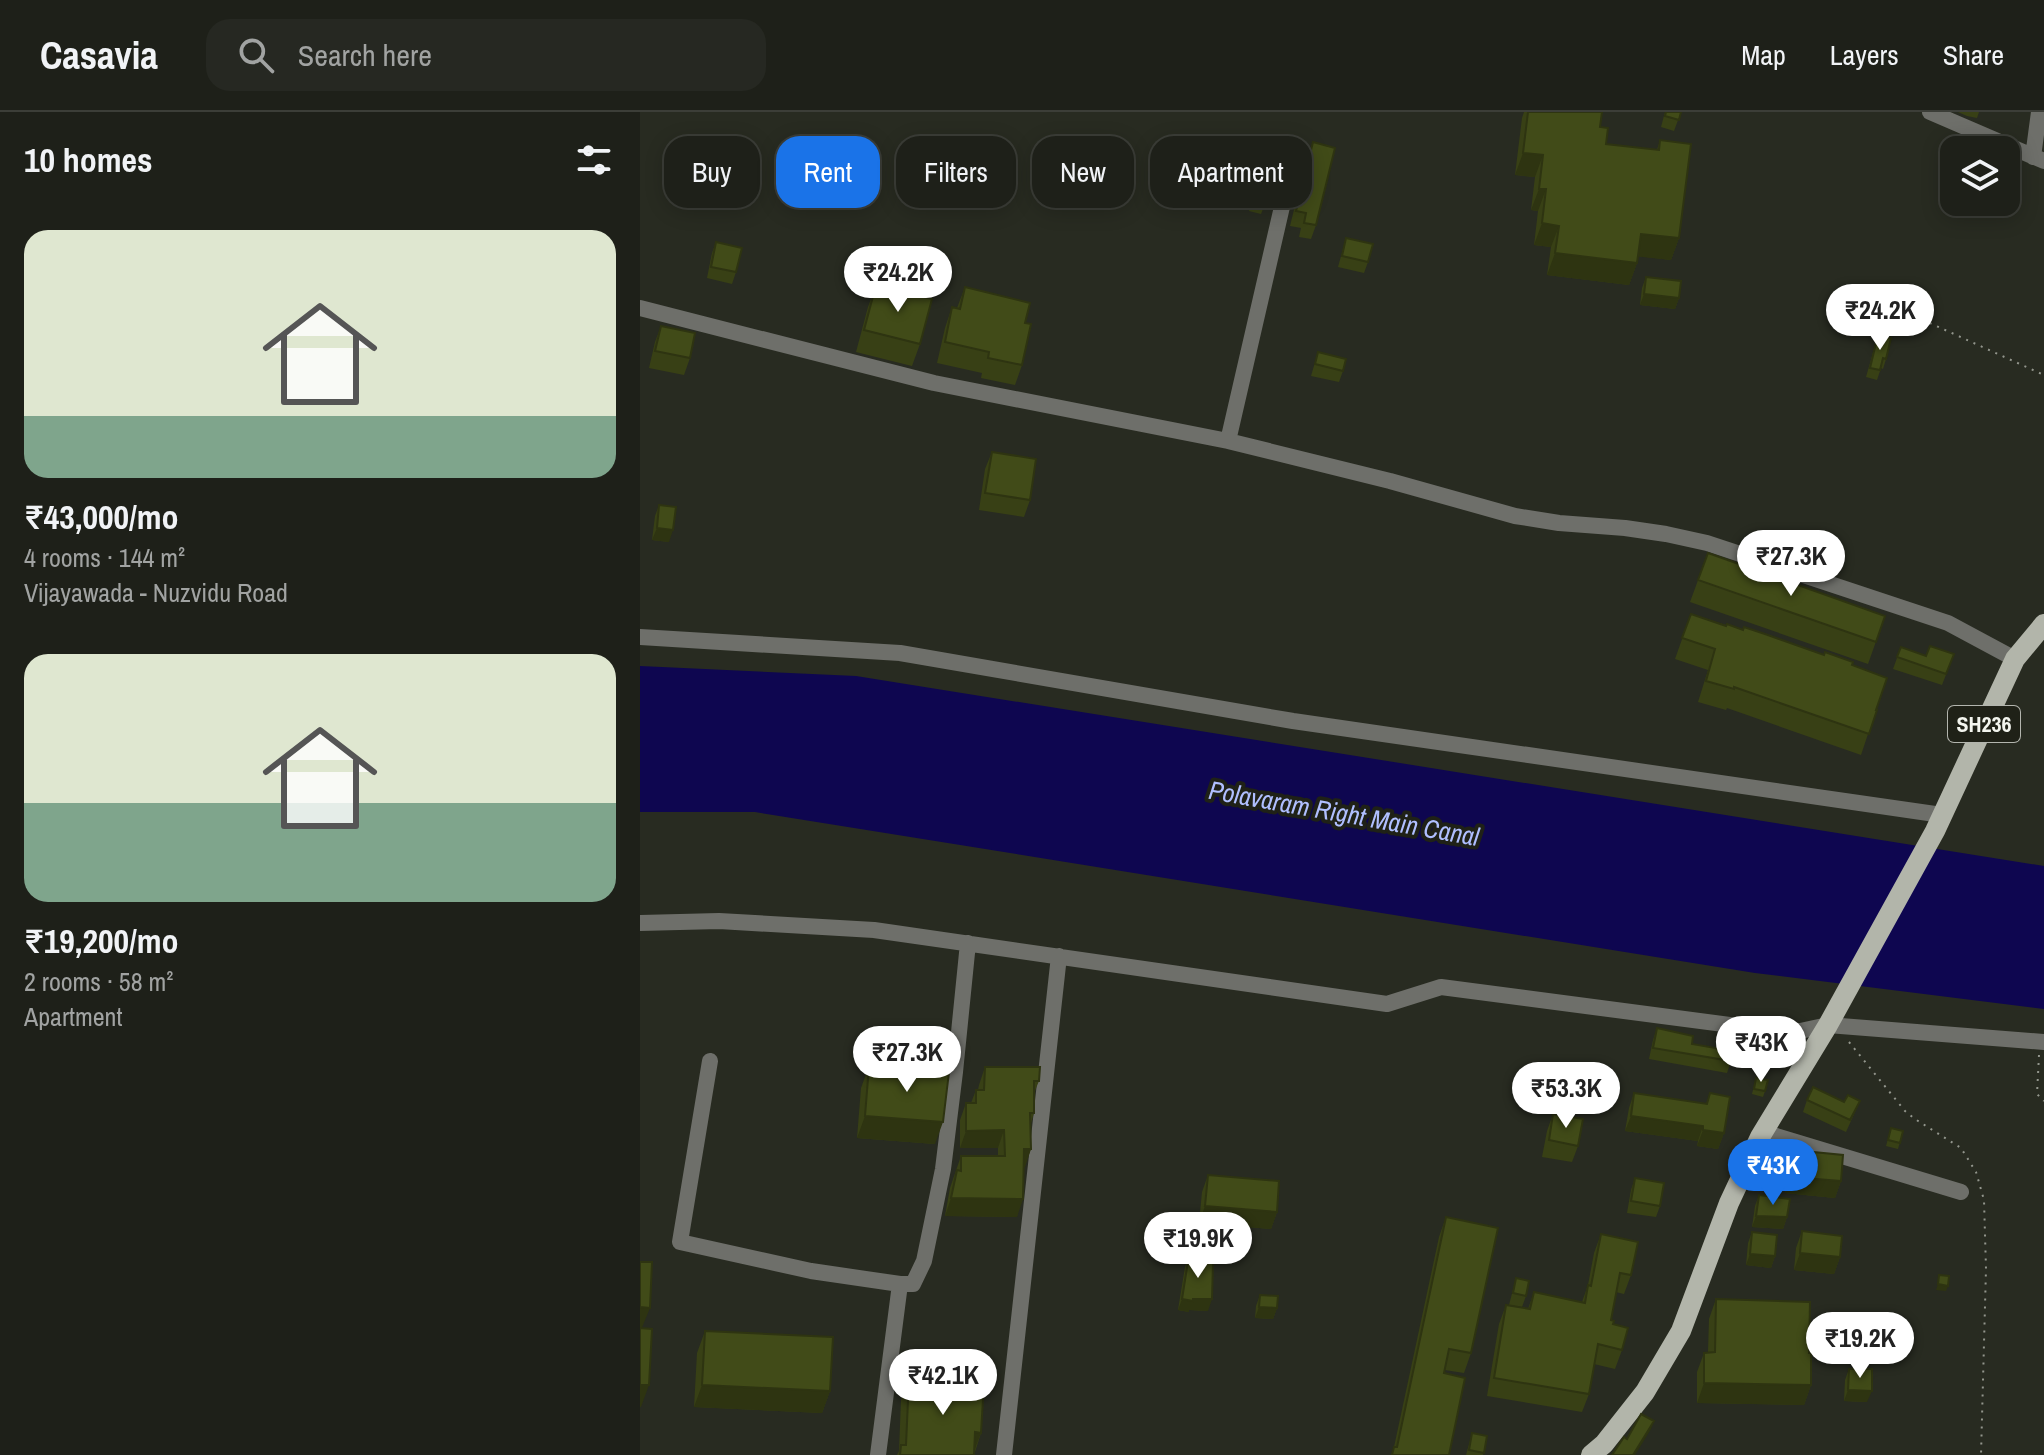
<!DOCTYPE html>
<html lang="en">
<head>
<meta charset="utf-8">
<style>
  :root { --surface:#1e2019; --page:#262822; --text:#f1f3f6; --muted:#a1a3a2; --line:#3c3e38; --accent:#1a73e8 }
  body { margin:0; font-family:"Archivo Narrow",sans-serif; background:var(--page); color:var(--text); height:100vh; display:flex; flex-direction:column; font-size:30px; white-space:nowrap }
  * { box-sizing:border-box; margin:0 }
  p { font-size:26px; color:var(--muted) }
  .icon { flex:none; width:44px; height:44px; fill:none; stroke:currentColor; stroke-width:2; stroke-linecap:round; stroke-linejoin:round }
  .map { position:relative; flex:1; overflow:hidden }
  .details { display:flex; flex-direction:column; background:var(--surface); width:640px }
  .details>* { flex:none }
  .top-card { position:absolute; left:24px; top:24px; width:760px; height:72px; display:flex; gap:16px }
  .controls { position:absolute; left:1300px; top:24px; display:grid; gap:16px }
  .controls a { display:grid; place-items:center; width:80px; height:80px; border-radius:16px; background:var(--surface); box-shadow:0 4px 20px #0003,0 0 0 2px var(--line); font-size:40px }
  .price { position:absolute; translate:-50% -68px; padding:0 18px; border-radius:28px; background:#fff; color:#222; font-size:26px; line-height:52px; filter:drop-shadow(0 2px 4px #0008) }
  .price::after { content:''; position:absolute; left:50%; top:48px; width:24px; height:18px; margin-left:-12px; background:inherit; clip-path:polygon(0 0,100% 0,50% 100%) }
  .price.current { background:var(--accent); color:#fff }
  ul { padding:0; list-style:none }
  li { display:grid; align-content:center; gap:16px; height:424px; padding:0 24px }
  li span { display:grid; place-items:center; height:248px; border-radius:24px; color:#555 }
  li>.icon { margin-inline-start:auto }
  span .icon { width:144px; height:144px; fill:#fffc; stroke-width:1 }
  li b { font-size:34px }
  h2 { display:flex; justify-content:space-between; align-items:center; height:96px; padding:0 24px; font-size:34px }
  .pill { padding:0 28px; border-radius:24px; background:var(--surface); box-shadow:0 4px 20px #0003,0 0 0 2px var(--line); font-size:28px; line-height:72px }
  .pill.current { background:var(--accent); color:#fff }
  header { display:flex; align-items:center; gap:48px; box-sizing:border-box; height:112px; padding:0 40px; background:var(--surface); border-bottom:2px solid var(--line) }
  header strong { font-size:38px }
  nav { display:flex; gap:44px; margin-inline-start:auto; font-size:28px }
  .search { width:560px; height:72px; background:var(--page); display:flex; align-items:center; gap:20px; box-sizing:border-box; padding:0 28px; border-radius:24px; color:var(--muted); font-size:30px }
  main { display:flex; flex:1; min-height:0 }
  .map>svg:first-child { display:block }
</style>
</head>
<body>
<header>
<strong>Casavia</strong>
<div class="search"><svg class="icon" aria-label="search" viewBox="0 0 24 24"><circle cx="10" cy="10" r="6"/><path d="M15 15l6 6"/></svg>Search here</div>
<nav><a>Map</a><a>Layers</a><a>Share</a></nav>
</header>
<main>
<section class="details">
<h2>10 homes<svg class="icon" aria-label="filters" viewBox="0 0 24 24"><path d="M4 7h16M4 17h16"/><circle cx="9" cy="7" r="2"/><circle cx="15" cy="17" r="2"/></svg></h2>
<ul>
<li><span style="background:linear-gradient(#dfe7d0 75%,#7fa58c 0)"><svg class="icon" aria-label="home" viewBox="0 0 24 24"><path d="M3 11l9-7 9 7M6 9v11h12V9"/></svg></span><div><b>₹43,000/mo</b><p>4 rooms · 144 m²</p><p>Vijayawada - Nuzvidu Road</p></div></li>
<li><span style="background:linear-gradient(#dfe7d0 60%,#7fa58c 0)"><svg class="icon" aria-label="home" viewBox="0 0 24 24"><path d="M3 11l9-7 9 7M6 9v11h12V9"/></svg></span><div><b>₹19,200/mo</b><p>2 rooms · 58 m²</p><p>Apartment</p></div></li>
</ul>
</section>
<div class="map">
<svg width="1404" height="1343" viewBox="0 0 1404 1343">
  <rect width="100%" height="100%" fill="#282b21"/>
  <path fill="#0e0650" d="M0,554l216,10 1188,190v143l-289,-36 -1000,-161h-115z"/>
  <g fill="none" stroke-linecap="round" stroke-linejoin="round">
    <path stroke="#93968d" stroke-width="2" stroke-dasharray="2 6" stroke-linecap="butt" d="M1232,221l11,-18 16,-6 145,66
      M1209,930l56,69 10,8 46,29 15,24 8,28 2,69 -5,186
      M1399,943l-2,39 7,7"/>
    <path stroke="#6e6f6a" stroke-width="16" d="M1290,0l114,49
      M1393,45l6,-45
      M0,196l294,75 294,58 162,40 125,35 44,7 66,5 41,6 41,9 241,80 67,36
      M588,329l62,-269
      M0,525l260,16 393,68 649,94
      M0,811l79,-2 155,9 513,74 54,-17 350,46 37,-8 216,17
      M70,949l-30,181 131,29 89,13h13l11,-23 19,-92 12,-97 13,-129
      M1123,1020l198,60
      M238,1343l22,-171
      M364,1343l55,-499"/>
    <path stroke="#b2b5aa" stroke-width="20" d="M951,1343l13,-11 41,-52 36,-61 48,-128 31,-66 68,-112 107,-194 80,-172 29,-35"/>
  </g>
  <path fill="#384015" d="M884,0h78l-2,15 6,17 51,6 3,-10 19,98 -8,22 -33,-4 -1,7 -8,22 -82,-10 4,-28 -17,-2 4,-34 -7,-1 4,-33 -20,-2 7,-57z
    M1025,0h16l-7,19 -13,-4z
    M1318,0h21l-2,6 -10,-2z
    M673,30l3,83 -5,14 -12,-2 2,-9 -11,-2 17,-69z
    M615,78l8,19 -2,5 -12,-3z
    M706,126l22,24 -4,11 -26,-6z
    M76,130l20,30 -4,12 -25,-6 5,-25z
    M1006,165l33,21 -4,11 -35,-4 2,-17z
    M236,173l44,59 -8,22 -56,-14 12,-45z
    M325,175l60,36 -3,42 -7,20 -34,-7 1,-5 -45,-10 8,-35 7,-21 5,1z
    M21,214l29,32 -6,17 -35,-7 6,-26z
    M1238,223l8,24 -3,10 -2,-1 -4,12 -11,-3z
    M678,240l25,19 -4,11 -28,-6z
    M352,340l38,48 -6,17 -45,-7 6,-41z
    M19,393l10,37 -17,-2 3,-24z
    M1068,441l177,63 -17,48 -178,-62z
    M1051,502l161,51 24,45 -15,45 -134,-47 -1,2 -28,-8 10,-32 -33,-11z
    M1261,535l25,9 28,-2 -12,31 -49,-16z
    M1017,916l74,33 -4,12 -78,-14 4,-19z
    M229,954l66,78 -78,-6 4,-50z
    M345,955l54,14 -5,12v20l-3,10v26l-7,18 -7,50 -72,-1 5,-28 11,-32h37v-8h-38v-28l6,-17h5l5,-13h2l1,-5z
    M1116,966l9,13 -2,6 -11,-3z
    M994,981l72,11 4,-11 14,40 -6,16 -21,-3 1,-5 -73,-10 4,-23z
    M1167,988l37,2 16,-1 -14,31 -43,-20z
    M913,1002l25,32 -6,16 -30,-5 5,-26z
    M1251,1016l12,3 -5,18 -12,-3z
    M1153,1038l48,31 -6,17 -50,-5 2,-26z
    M568,1063l69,37 -6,17 -72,-6 3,-31z
    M995,1066l25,28 -4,11 -29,-4 4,-23z
    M1119,1083l28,22 -4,12 -31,-2 3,-21z
    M806,1105l25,136 -7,20 -19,-3 4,85h-58l3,-8 45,-210z
    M1162,1119l38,26 -6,17 -40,-4 2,-22z
    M1112,1120l23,24 -4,12 -25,-3 2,-22z
    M961,1122l30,41 -7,19 -8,-2 -5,28 11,30 -7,19 -21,-5 -5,30 -7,18 -95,-16 12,-72 7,-19 22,4 6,-17 48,10 6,-17 6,-32z
    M549,1143l9,8 10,48 -19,-1v2l-11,-2 7,-43z
    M876,1166l10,18 -4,11 -13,-2z
    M620,1183l17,13 -4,11 -18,-1 1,-12z
    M1076,1187l93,54 2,32 -7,20 -107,-2v-31l7,-19 4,-1 1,-33z
    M65,1219l125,60 -8,22 -128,-6 3,-54z
    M1209,1257l18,33 -23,-1 1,-21z
    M269,1266l72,55 -7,22h-77l2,-4 2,-51z
    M832,1321l15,3 -4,19h-17z"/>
  <path fill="#2e3411" d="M883,41l20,2 -8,22 -20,-2z
    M899,77h7l-8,22 -7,-1z
    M902,111l17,3 -8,21 -17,-2z
    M1001,122l38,4 -8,22 -38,-4z
    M915,141l82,10 -8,22 -82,-10z
    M1004,182l35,4 -4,11 -35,-4z
    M17,416l16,2 -4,12 -17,-2z
    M225,1004l78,6 -8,22 -78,-6z
    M991,1004l72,10 -5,15 -73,-10z
    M364,1018l-6,18h-38l6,-17z
    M1063,1018l21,3 -6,16 -21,-3z
    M384,1037h7l-6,18h-8z
    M1151,1065l50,4 -6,17 -50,-5z
    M311,1086l72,1 -6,18 -72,-1z
    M565,1094l72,6 -6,17 -72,-6z
    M1116,1104l31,1 -4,12 -31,-2z
    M1160,1141l40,4 -6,17 -40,-4z
    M1110,1142l25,2 -4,12 -25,-3z
    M1298,1172l10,2 -2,5 -10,-1z
    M542,1187h30l-4,12 -19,-1v2l-11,-2z
    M0,1195l10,1 -9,22h-1z
    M619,1195l18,1 -4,11 -18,-1z
    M1064,1271l107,2 -7,20 -107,-2z
    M0,1273h9l-8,22h-1z
    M62,1273l128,6 -8,22 -128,-6z
    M1208,1278l24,1 -5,11 -23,-1z
    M1014,1309l-3,8 -16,26h-2z
    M335,1320l6,1 -8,21z"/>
  <path fill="#414b18" stroke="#2e3411" stroke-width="2" d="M888,0h74l-2,15 8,1 -2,16 53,6 1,-10 31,4 -12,94 -38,-4 -4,29 -82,-10 4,-27 -17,-3 4,-34h-7l4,-34 -20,-2z
    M1026,0h15l-2,8 -14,-4z
    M673,30l22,6 -19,77 -12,-2 2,-10 -10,-2z
    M615,78l12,3 -4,16 -12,-4z
    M706,126l27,6 -5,18 -26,-6z
    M76,130l26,6 -6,24 -25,-5z
    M1006,165l35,4 -2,17 -35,-4z
    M236,173l56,14 -12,45 -56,-14z
    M325,175l65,16 -5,20 6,1 -9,41 -34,-7 1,-6 -44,-10 7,-35 8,2z
    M21,214l34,7 -5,25 -35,-7z
    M1238,223l13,3 -5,21 -3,-1 -3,12 -10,-2z
    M678,240l28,7 -3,12 -28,-7z
    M352,340l44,7 -6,41 -45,-7z
    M19,393l17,2 -3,23 -16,-2z
    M1068,441l177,63 -9,26 -178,-62z
    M1051,502l35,12 1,-2 16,6 1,-3 21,7 59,21 1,-3 28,10 -1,3 35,13 -11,32h1l-8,24 -135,-47v2l-28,-8 9,-32 -33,-11z
    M1290,534l24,8 -8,20 -49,-17 4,-10 25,9z
    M1017,916l36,8 -1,8 41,7 -2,10 -78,-13z
    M229,954l80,6 -6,50 -78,-6z
    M345,955h55l-1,14h-5v32h-4l1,36h-7l-1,50 -72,-1 6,-28 4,1v-15h44l-1,-26 -38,1v-28h10v-13h8z
    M1116,966l12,2 -3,11 -11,-2z
    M1173,975l31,15 4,-7 12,6 -10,19 -43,-20z
    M994,981l73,11 3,-11 20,4 -6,36 -21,-3v-4l-72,-10z
    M913,1002l30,5 -5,27 -29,-6z
    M1251,1016l12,3 -3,12 -12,-3z
    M1153,1038l50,5 -2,26 -50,-4z
    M568,1063l71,6 -2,31 -72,-6z
    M995,1066l29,5 -4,23 -29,-5z
    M1119,1083l31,4 -3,18 -31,-1z
    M806,1105l52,11 -27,125 -22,-4 -5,24 21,5 -16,77h-57l2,-8h3z
    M1162,1119l40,5 -2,21 -40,-4z
    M1112,1120l25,3 -2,21 -25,-2z
    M961,1122l37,8 -7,33 -11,-2 -9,47 3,1 -1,3 15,4 -6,22 -24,-6 -9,50 -95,-16 12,-73 24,4 4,-17 51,11 3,-18 3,1z
    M549,1143l10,2 -1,6h15l-1,36h-19v2l-11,-2z
    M0,1150h12l-2,46 -10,-1z
    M1299,1163l10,1 -1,10 -10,-2z
    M876,1166l13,3 -3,15 -13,-3z
    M620,1183l18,1 -1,12 -18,-1z
    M1076,1187l94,3 -1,51h2v32l-107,-2v-30l11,-1z
    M0,1216l12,1 -3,56h-9z
    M65,1219l128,6 -3,54 -128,-6z
    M1209,1257h23v22l-24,-1z
    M269,1266l75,4 -3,51 -6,-1 -1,23h-74l1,-10h5z
    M1001,1302l13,7 -21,34h-21l12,-18 3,2z
    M832,1321l15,3 -3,17 -15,-3z"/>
  <g text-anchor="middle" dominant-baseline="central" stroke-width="8" stroke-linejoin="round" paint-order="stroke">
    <rect fill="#1f2117" stroke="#b3b5ae" stroke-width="2" x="1308" y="594" width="72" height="36" rx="6"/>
    <g font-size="22" font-weight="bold" fill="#f3f5ee">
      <text x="1344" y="612">SH236</text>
    </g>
    <g font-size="26" font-style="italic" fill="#b0bfff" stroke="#1f2117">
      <text transform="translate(704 701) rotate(10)">Polavaram Right Main Canal</text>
    </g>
  </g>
</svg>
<div class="controls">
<a><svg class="icon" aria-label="layers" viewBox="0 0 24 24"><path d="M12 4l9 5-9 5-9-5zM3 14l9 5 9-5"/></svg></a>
</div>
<b class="price" style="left:258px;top:202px">₹24.2K</b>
<b class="price" style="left:1240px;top:240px">₹24.2K</b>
<b class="price" style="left:1151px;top:486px">₹27.3K</b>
<b class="price" style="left:1121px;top:972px">₹43K</b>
<b class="price" style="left:267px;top:982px">₹27.3K</b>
<b class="price" style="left:926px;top:1018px">₹53.3K</b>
<b class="price current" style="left:1133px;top:1095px">₹43K</b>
<b class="price" style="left:558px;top:1168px">₹19.9K</b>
<b class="price" style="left:1220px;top:1268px">₹19.2K</b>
<b class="price" style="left:303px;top:1305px">₹42.1K</b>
<div class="top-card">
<a class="pill">Buy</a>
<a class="pill current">Rent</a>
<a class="pill">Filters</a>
<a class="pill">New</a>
<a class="pill">Apartment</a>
</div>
</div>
</main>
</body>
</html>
